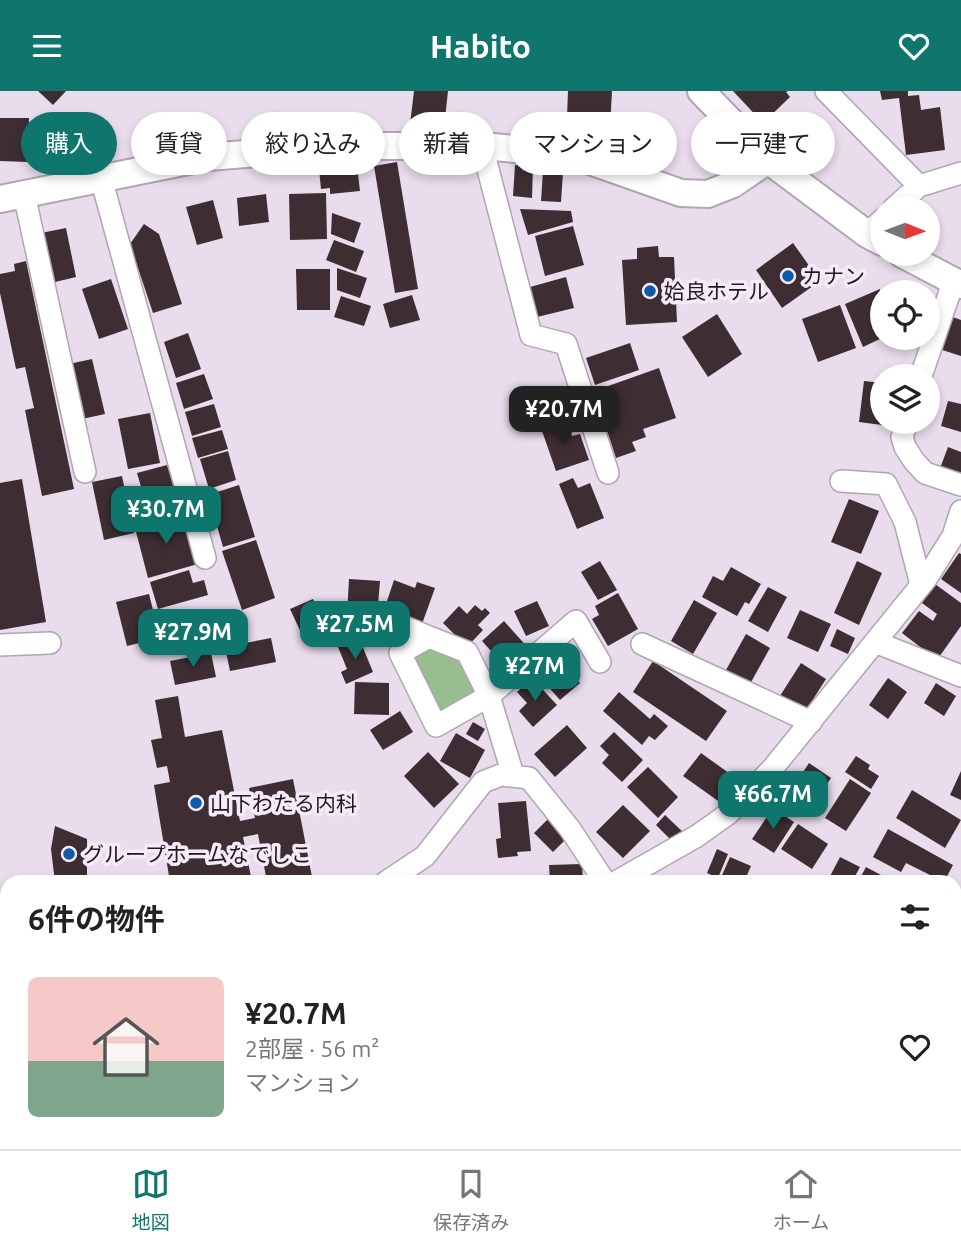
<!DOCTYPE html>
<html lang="ja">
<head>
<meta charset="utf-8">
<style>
  :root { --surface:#fff; --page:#f6f6f6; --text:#222; --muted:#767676; --line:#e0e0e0; --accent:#0f766e }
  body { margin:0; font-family:Ubuntu,"Noto Sans JP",sans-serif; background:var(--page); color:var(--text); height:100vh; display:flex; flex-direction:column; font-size:26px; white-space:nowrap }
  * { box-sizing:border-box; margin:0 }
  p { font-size:23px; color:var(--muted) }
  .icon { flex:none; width:38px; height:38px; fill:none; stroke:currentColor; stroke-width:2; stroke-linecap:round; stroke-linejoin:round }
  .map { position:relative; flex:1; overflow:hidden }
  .sheet { position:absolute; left:0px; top:784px; width:962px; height:275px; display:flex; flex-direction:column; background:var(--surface); border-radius:21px 21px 0 0; box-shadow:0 4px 10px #0003 }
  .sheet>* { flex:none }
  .guide { position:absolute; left:21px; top:21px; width:920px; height:63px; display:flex; gap:14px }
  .needle { width:46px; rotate:91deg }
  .buttons { position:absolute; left:870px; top:105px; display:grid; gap:14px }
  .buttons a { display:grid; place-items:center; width:70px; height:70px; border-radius:50%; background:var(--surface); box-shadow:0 4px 10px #0003; font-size:35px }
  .price { position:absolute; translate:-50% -60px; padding:0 16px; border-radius:14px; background:var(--accent); color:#fff; font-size:23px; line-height:46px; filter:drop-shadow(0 2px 4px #0008) }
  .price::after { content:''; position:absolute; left:50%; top:42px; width:21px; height:16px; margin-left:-10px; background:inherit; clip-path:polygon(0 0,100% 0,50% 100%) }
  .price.current { background:#222; color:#fff }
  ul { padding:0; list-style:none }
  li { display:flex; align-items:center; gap:21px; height:175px; padding:0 28px }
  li+li { border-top:2px solid var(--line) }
  li span { display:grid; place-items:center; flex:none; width:196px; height:140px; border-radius:10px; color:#555 }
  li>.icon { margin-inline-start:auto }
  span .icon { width:84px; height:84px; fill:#fffc; stroke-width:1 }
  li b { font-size:30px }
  h2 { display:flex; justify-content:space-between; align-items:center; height:84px; padding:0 28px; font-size:30px }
  .tag { padding:0 24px; border-radius:32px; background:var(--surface); box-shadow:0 4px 10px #0003; font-size:24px; line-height:63px }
  .tag.current { background:var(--accent); color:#fff }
  header { display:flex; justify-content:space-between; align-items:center; height:91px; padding:0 28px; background:var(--accent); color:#fff; font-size:32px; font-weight:600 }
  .menu { display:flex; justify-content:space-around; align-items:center; height:98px; border-top:2px solid var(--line); background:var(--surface); font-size:19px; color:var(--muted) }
  .menu a { display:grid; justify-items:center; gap:4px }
  .menu .current { color:var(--accent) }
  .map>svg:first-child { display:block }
</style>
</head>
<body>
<header><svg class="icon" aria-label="menu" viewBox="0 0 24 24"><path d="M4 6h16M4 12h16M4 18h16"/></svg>Habito<svg class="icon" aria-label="heart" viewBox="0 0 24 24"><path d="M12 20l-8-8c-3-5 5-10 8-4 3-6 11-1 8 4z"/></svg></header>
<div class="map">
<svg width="961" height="1058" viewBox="0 0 961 1058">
  <rect width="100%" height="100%" fill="#e9dcec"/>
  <path fill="#98bd8e" d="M428,553l38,13 20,38 -48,25 -33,-63z
    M111,1052h110v6h-94z"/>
  <path fill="#3e2e33" d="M38,0h28l-13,14z
    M414,0h34l-4,37 -34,-4z
    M568,0h44l-3,55 -43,-2z
    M733,0h55l-2,1 4,5 -27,26z
    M880,0h28v5l11,-1 2,15 19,-3 5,43 -39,5 -7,-57 -17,2z
    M0,27h29l-1,44 -28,-1z
    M397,71l21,127 -23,4 -21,-127z
    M357,74l3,26 -30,3v-6l-9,1 -2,-20z
    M515,74l18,1 -1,32 -19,-2z
    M543,80l20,1 -2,30 -20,-1z
    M326,102l1,46 -37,1 -1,-46z
    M266,103l3,28 -30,4 -2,-28z
    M213,109l10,38 -26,7 -11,-38z
    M520,118l51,2 2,11 -45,13z
    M332,122l29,10 -7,20 -23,-9z
    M144,133l15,10 23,70 -29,9 -23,-69z
    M573,135l11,39 -39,11 -10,-40z
    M66,137l10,49 -25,6 -10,-50z
    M334,149l30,11 -8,21 -30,-12z
    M793,152l27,38 -38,27 -26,-38z
    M658,155l1,11h15l3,65 -51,3 -4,-65 15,-1v-11z
    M26,170l48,228 -32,7 -17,-86 9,-2 -9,-41 -9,2 -16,-76v-19l15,-3 -1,-7z
    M337,177l30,10 -7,20 -23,-8z
    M296,178h34v41h-33z
    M566,186l8,31 -37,9 -7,-30z
    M111,188l17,50 -29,10 -17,-50z
    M880,198l2,49 -19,9 -18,-43z
    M412,204l8,25 -30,8 -7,-24z
    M341,205l30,10 -7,20 -30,-9z
    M840,214l16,43 -38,14 -16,-43z
    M717,223l25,40 -34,23 -26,-40z
    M947,224l14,5v36l-25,-8z
    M188,242l13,36 -25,9 -12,-36z
    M630,252l9,27 -44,15 -9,-27z
    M92,268l13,55 -23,5 -13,-55z
    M659,277l17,50 -33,11 3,8 -14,5 4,9 -20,7 -22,-67z
    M204,283l9,25 -29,10 -8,-26z
    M864,290l18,2v42l-23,-3z
    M948,310l13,3v28l-20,-6z
    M214,313l7,23 -29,9 -7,-24z
    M150,322l10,50 -32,6 -10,-50z
    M566,328l6,17 8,-2 9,26 -33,11 -15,-43z
    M222,339l6,19 -30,9 -6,-20z
    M948,356l13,5v27l-22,-8z
    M228,360l8,29 -27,9 -9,-30z
    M167,374l11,36 -30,9 -11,-37z
    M122,385l12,57 -30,7 -12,-58z
    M573,387l5,10 12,-5 14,35 -27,11 -18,-45z
    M22,388l24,143 -46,8v-147z
    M239,394l16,52 -32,10 -15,-52z
    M849,408l30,12 -18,43 -30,-12z
    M184,424l14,49 -50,14 -13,-50z
    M256,449l19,58 -33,12 -20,-59z
    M959,462l2,1v39l-20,-14z
    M600,470l17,29 -19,10 -17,-28z
    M857,470l25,12 -23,52 -25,-12z
    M731,476l30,17 -12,20 -4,-2 -8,14 -35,-19 11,-21 10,5z
    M189,479l4,13 11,-3 4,15 -50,14 -8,-27z
    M349,488l31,2 -3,36 -30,-2z
    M394,489l21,8 2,-6 18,6 -13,36 -38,-14z
    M935,493l26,19v23l-24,34 -35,-27 17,-22 14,10 4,-7 -15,-11z
    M768,496l19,10 -19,35 -20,-11z
    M618,502l20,36 -30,17 -16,-27 7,-4 -4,-9z
    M149,503l11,44 -33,8 -11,-44z
    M313,508l14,31 -22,11 -15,-32z
    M694,509l23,13 -24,41 -22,-13z
    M537,510l12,25 -23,10 -12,-25z
    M475,514l7,6 3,-3 5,5 -12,12 5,5 -16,17 -24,-24 16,-17 8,8z
    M800,519l31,14 -13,28 -31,-14z
    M504,530l25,28 -22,20 -25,-28z
    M837,538l18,9 -7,16 -18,-8z
    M746,543l24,14 -20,36 -24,-14z
    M271,547l5,24 -46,9 -5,-24z
    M359,547l14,34 -27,12 -5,-12 6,-3 -9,-22z
    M211,562l5,24 -41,8 -5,-24z
    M653,570l74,50 -21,30 -73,-49z
    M801,572l25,16 -23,36 -25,-16z
    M564,574l16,18 -20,17 -16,-18z
    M532,587l25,27 -24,22 -14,-16 8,-8 -10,-11z
    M888,587l19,14 -19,27 -19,-14z
    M355,591l34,1v32l-35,-1z
    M936,592l20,13 -12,20 -20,-13z
    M619,601l31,27 4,-5 14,12 -13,14 -6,-4 -7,9 -39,-34z
    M178,605l7,41 37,-7 18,91 15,-3 -6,-30 44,-9 20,103h-46l-9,-48 -15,3 9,45h-82l-16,-97 16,-3 -3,-16 -10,2 -6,-28 11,-2 -7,-38z
    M400,620l13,21 -30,18 -13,-20z
    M473,631l12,7 -7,12 -12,-7z
    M567,634l20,23 -32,29 -21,-23z
    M614,641l29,28 -21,22 -20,-19 7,-8 -9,-9z
    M456,642l29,17 -15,28 -30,-17z
    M428,661l31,32 -25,24 -30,-32z
    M701,662l32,23 -4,5 12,9 -13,18 -45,-32z
    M856,665l14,9 -2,4 11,7 -8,13 -26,-17z
    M809,672l22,15 -25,37 -22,-14z
    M648,676l30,30 -20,21 -31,-31z
    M961,680v29l-11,-5z
    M850,688l21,14 -25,38 -21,-13z
    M912,699l49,30 -16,28 -49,-30z
    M526,710l5,50 -14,1 1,4 -20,2 -2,-19 5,-1 -3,-35z
    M623,714l27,26 -27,27 -27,-26z
    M773,717l21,14 -20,31 -22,-14z
    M665,724l19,18 -10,10 -18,-18z
    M548,728l19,19 -14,14 -19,-19z
    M798,733l30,20 -16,25 -31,-20z
    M55,735l32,13v43h-32l-4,-33z
    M888,738l65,36 -9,17 -38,-19 -5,9 -28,-15z
    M717,758l11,5 -10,24 -11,-5z
    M730,766l21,9 -7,16h-25z
    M840,766l20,10 -8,15h-25z
    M582,773l1,16 -33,2 -1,-17z
    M866,776l28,15h-36z
    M4,834h3v55h-5z
    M956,883l5,3v26l-5,-3z
    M0,931h6l-3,36h-3z
    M0,1019h7v33h4v6h-11z
    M51,1052h33v6h-34z
    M609,1052h22l16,6h-41z
    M665,1052h50l-2,6h-39l-10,-3z
    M732,1052h32l9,3 -1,3h-42z
    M895,1052h20l-1,2 5,2 -1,2h-25z
    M506,1053l27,1v4h-27z"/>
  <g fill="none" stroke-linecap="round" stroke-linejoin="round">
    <defs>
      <path id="minor" d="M826,0l93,95
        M482,55l49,189 35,9 42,129
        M101,87l104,380
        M24,103l61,278
        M894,117l25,-22 42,-13
        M867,143l15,-14
        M921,285l32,-93
        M907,331l-5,15 3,10 9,14 11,12 36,12
        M841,390l45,3 19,38 16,63
        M344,537l39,-10 46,19
        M875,551l86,34
        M642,553l169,78
        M0,554l50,-2
        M513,684l-24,-79 -22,-44 -38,-15 -29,16 36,73 53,-30 87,-75 24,41
        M386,791l39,-26 58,-74 18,-7 28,3 41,51 35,53
        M616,791l81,-46 31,-22 44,-45 154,-190 27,-43 8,-25
        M0,812l7,2
        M956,825l5,-11
        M0,919l7,-1
        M956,950l5,2
        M587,1058v-6
        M848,1058l3,-6"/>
      <path id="tertiary" d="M701,0l67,69 99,74 15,8
        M0,108l208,-42 135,-11h139l88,8 111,39 27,1 25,-10 35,-24
        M902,163l59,31"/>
    </defs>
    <use href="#minor" stroke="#b1a5b4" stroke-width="24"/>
    <use href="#tertiary" stroke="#b1a5b4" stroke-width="30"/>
    <use href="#minor" stroke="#fff" stroke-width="21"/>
    <use href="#tertiary" stroke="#fff" stroke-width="26"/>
  </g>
  <g fill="#0d5aa8" stroke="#f6eaf9" stroke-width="2.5">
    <circle cx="788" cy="185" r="7"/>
    <circle cx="650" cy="200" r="7"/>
    <circle cx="196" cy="712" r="7"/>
    <circle cx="69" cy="763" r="7"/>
  </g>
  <g text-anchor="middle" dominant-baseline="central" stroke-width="7" stroke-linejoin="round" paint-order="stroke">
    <g font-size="21" fill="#1e191f" stroke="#f6eaf9" text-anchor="start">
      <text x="802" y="185">カナン</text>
      <text x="664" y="200">姶良ホテル</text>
      <text x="210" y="712">山下わたる内科</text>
      <text x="83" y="763">グループホームなでしこ</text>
    </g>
  </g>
</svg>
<div class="buttons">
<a><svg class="needle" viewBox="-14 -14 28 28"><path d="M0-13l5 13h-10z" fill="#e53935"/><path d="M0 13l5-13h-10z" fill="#767676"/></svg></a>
<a><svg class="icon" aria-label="locate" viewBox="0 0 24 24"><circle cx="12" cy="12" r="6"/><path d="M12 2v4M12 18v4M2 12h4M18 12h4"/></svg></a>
<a><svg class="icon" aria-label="layers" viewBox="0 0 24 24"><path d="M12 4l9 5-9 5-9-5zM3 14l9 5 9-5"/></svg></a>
</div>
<b class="price current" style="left:564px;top:355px">¥20.7M</b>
<b class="price" style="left:166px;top:455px">¥30.7M</b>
<b class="price" style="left:355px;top:570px">¥27.5M</b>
<b class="price" style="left:193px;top:578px">¥27.9M</b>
<b class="price" style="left:535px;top:612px">¥27M</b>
<b class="price" style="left:773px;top:740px">¥66.7M</b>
<div class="guide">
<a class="tag current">購入</a>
<a class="tag">賃貸</a>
<a class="tag">絞り込み</a>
<a class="tag">新着</a>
<a class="tag">マンション</a>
<a class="tag">一戸建て</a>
</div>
<section class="sheet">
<h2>6件の物件<svg class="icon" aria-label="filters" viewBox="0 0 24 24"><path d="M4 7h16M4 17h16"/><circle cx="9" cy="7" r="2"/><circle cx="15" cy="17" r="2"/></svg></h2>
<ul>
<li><span style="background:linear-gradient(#f6c9c9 60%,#7fa58c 0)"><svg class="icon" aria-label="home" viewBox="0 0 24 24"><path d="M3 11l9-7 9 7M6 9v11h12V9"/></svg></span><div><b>¥20.7M</b><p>2部屋 · 56 m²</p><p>マンション</p></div><svg class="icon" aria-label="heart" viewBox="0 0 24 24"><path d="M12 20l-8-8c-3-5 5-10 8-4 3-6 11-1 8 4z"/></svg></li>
</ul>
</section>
</div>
<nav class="menu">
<a class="current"><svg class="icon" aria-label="map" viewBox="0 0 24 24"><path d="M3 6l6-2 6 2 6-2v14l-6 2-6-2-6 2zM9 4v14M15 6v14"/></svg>地図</a>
<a><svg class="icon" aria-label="saved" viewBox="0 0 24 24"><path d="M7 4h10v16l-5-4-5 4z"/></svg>保存済み</a>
<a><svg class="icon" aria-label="home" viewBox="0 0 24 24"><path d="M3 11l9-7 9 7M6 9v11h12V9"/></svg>ホーム</a>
</nav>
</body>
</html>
